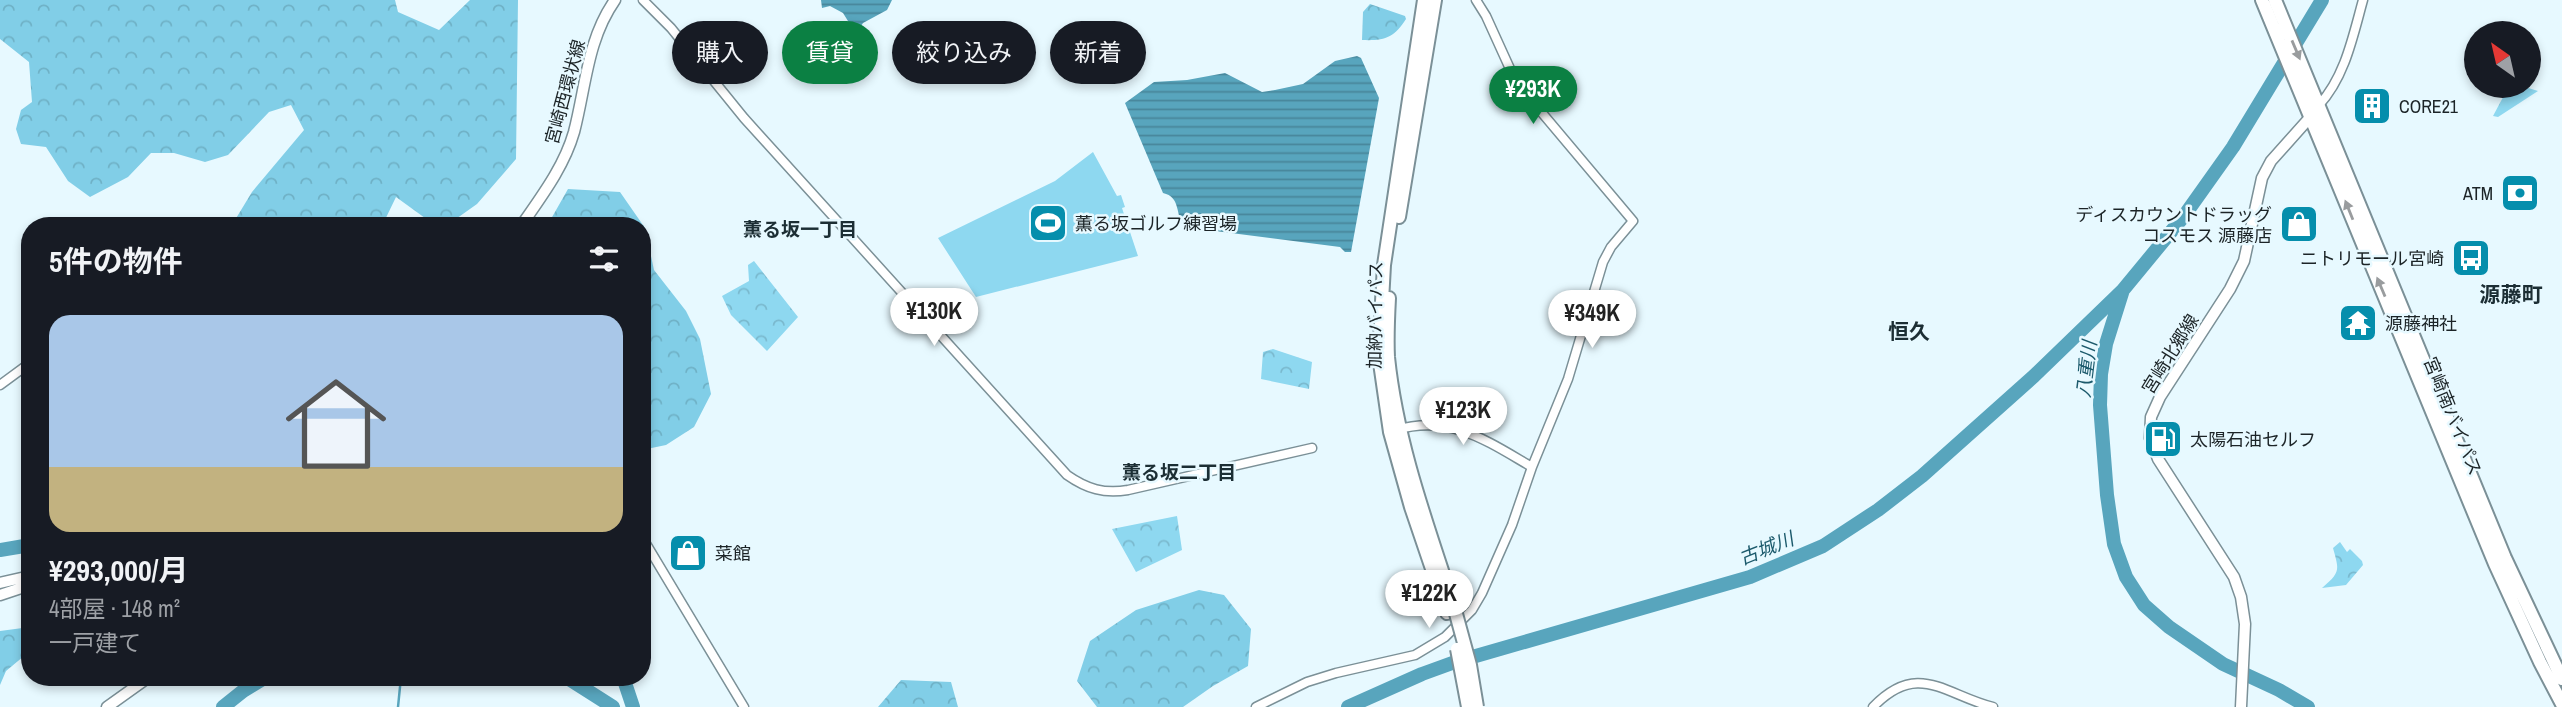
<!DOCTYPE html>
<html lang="ja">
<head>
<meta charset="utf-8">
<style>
  :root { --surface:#171b24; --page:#20242c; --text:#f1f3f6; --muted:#9ea1a6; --line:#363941; --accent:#0b8043 }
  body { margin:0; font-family:"Archivo Narrow","Noto Sans JP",sans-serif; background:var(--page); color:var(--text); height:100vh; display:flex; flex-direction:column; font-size:26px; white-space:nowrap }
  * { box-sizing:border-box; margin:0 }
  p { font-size:23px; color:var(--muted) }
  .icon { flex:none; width:38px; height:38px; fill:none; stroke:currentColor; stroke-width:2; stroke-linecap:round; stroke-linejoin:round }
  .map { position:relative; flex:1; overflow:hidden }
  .drawer { position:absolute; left:21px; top:217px; width:630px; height:469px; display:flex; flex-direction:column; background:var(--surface); border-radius:28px; box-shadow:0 4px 10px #0003 }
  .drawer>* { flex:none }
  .hud { position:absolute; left:672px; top:21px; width:665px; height:63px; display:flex; gap:14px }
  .needle { width:46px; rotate:326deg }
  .tools { position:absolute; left:2464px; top:21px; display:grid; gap:14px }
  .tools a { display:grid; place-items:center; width:77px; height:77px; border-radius:50%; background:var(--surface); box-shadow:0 4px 10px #0003; font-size:35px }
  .price { position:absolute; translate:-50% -60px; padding:0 16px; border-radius:24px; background:#fff; color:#222; font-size:23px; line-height:46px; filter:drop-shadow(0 2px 4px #0008) }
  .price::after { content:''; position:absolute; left:50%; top:42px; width:21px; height:16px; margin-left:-10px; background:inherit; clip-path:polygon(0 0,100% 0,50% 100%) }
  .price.selected { background:var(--accent); color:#fff }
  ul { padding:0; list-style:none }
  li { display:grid; align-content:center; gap:14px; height:371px; padding:0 28px }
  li+li { border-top:2px solid var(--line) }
  li span { display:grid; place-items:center; height:217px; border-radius:21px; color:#555 }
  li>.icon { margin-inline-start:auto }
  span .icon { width:126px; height:126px; fill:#fffc; stroke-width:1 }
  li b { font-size:30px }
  h2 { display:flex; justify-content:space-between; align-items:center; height:84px; padding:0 28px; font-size:30px }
  .pill { padding:0 24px; border-radius:32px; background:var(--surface); box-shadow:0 4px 10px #0003; font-size:24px; line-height:63px }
  .pill.selected { background:var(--accent); color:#fff }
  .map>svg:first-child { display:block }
</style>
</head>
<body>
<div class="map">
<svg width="2562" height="707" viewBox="0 0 2562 707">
  <defs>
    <pattern id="forest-crowns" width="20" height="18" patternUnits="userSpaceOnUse" patternTransform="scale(1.75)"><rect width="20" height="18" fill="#81cee7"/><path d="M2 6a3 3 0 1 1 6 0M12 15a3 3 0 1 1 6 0" fill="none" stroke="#6fb1c6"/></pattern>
    <pattern id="park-crowns" width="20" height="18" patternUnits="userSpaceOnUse" patternTransform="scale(1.75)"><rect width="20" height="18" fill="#8ed8f0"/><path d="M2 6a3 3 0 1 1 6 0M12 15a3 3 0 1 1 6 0" fill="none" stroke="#7ab9ce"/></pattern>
    <pattern id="water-rules" width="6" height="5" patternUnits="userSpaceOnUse" patternTransform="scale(1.75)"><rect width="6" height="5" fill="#58a5bd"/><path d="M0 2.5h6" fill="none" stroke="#48869a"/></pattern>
  </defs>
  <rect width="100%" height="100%" fill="#e7f9ff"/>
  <path fill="url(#forest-crowns)" d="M0,0h395l3,12 41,18 31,-30h48l-2,159 -39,45 -31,22h-10l-40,-29 -14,29h-146l-1,-6 17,-28 52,-62 -13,-25 -22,7 -41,43 -23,7 -31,-9h-23l-23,24 -38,20 -22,-16 -22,-34 -25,-3 -5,-15 5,-19 11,-8 -3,-40 -29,-23z
    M1370,4l35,12 1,3c-12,19 -22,22 -44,21l1,-28z
    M568,189l52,3 25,36 9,42 32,41 14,28 11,55 -17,33 -28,18 -24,5v-224h-95z
    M1199,590l25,5 27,34 -3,37 -35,20 -30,21h-86l-20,-26 13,-40 46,-31z
    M30,627v24l-24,20 -6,14v-54z
    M901,680l50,2 7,25h-80z"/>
  <path fill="url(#park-crowns)" d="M2509,86h13l16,5 -40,26 -5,-1z
    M754,261l44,56 -31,34 -36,-36 -9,-19 27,-15 -1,-16z
    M1273,349l39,13 -3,27 -48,-10 2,-27z
    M1177,516l5,34 -46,22 -24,-43z
    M2340,542l7,10 3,-3 12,12 1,4 -17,20 -24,3c19,-16 17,-18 11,-40z"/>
  <path fill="#8ed8f0" d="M1093,152l24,44 4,-1 4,12 -3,1 16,48 -162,41 -38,-59 117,-57z"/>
  <path fill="url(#water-rules)" d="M821,0h71l-5,10 -24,13 -7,11 -13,-21 -13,-7 -8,2z
    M1357,56l4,2 18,40 -28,154h-6l-5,-5 -156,-20c-9,-13 -3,-30 -21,-34l-38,-90 29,-21 33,-2 38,-7 37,19 13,-2 28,-6 32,-23z"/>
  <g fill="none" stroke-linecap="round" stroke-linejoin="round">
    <path stroke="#58a5bd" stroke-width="2.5" d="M398,707l3,-30"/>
    <path stroke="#58a5bd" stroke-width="14" d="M0,550l30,-5
      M566,677l47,30
      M623,677l10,30
      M223,707l20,-16 23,-14
      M1348,707l74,-33 33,-12 295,-85 73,-31 55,-36 44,-34 112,-100 89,-86
      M2308,707l-29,-17 -56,-26 -54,-37 -25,-22 -18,-28 -12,-33 -7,-49 -7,-90 1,-31 5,-30 17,-54 61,-74 49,-69 89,-147"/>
    <defs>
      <path id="minor" d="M643,0l28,28 73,90 323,357c20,14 37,19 61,15l184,-42
        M2319,105c26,-28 34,-69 44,-105
        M0,385l30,-22
        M1396,430c54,-16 91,11 136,37
        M642,537l102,170
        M1256,707l51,-25 29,-9 79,-18 30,-18 27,-27 10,-17 30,-68 20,-58 36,-88 35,-117 8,-15 22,-26 -117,-139 -30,-66 -10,-16
        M1873,707c45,-47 72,-12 120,0"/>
      <path id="major" d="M521,226c20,-29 43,-59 53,-94 12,-46 13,-92 41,-132
        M0,583l30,-7
        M0,595l30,-10
        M107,707l42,-30
        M2241,707l4,-83 -4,-27 -7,-20 -76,-118 -8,-21 1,-21 9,-20 70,-108 14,-28 18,-83 9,-17 42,-47"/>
      <path id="highway" d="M1424,0l-40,265 -5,91 11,76 21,75 36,106
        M2262,0l233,564 45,98 22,42
        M2275,0l230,558 57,121
        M1399,217l36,-217
        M1389,298c-1,19 -2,39 -1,59 9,87 40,170 67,253"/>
    </defs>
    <use href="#minor" stroke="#7b9097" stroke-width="11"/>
    <use href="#major" stroke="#7b9097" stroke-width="13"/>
    <use href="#highway" stroke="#7b9097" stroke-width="16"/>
    <use href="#minor" stroke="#fff" stroke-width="8"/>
    <use href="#major" stroke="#fff" stroke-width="10"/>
    <use href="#highway" stroke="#fff" stroke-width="12"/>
    <defs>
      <path id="highway-bridge" d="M1455,610l15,55 7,42
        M1457,649l11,58"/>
    </defs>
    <use href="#highway-bridge" stroke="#7b9097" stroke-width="16" stroke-linecap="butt"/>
    <use href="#highway-bridge" stroke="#fff" stroke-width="12"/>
  </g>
  <defs><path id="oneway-solid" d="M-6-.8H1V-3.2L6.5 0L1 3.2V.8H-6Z" transform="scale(1.75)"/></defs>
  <g fill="#999c9e">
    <use href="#oneway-solid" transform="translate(2296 50) rotate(67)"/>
    <use href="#oneway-solid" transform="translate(2349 210) rotate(-112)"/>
    <use href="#oneway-solid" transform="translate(2381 287) rotate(-113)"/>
  </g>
  <defs>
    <symbol id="building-square" viewBox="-11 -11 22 22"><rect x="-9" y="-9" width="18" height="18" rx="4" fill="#058eac" stroke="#e7f9ff"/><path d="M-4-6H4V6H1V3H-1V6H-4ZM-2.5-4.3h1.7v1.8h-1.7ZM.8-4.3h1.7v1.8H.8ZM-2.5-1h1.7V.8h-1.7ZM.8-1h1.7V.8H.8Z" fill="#fff"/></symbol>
    <symbol id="bank-square" viewBox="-11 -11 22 22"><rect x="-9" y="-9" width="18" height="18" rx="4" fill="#058eac" stroke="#e7f9ff"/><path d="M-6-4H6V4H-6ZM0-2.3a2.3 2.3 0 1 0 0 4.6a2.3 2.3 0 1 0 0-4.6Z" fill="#fff"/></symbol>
    <symbol id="stadium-square" viewBox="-11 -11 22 22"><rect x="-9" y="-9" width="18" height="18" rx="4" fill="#058eac" stroke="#e7f9ff"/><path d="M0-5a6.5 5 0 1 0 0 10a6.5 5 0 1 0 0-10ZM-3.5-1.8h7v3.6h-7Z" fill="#fff"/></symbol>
    <symbol id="shop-square" viewBox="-11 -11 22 22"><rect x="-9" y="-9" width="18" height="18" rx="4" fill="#058eac" stroke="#e7f9ff"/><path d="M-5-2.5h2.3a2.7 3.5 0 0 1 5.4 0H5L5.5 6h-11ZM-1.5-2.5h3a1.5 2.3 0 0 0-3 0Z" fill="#fff"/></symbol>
    <symbol id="bus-square" viewBox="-11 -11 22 22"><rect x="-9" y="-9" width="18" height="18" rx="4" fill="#058eac" stroke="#e7f9ff"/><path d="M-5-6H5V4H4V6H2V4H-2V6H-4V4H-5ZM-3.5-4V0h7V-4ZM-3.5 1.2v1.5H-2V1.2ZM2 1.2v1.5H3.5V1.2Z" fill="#fff"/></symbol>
    <symbol id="temple-square" viewBox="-11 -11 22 22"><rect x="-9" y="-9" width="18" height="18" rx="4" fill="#058eac" stroke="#e7f9ff"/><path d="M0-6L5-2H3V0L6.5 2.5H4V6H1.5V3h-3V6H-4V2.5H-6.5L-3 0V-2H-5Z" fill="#fff"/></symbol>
    <symbol id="fuel-square" viewBox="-11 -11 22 22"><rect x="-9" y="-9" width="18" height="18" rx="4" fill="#058eac" stroke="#e7f9ff"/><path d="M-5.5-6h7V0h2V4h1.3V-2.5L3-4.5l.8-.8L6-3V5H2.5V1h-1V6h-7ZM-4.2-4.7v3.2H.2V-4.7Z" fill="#fff"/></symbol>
  </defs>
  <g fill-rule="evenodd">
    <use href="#building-square" x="2350" y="84" width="44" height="44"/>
    <use href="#bank-square" x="2498" y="171" width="44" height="44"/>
    <use href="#stadium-square" x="1026" y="201" width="44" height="44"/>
    <use href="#shop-square" x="2277" y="202" width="44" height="44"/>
    <use href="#bus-square" x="2449" y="236" width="44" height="44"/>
    <use href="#temple-square" x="2336" y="301" width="44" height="44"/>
    <use href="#fuel-square" x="2141" y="417" width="44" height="44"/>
    <use href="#shop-square" x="666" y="531" width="44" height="44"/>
  </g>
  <g text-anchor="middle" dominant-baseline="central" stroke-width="5" stroke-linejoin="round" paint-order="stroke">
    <g font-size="18" fill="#1c2427" stroke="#e7f9ff">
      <text transform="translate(565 92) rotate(-75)">宮崎西環状線</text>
      <text transform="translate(1375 315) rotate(-89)">加納バイパス</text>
      <text transform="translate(2170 354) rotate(-58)">宮崎北郷線</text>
      <text transform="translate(2453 416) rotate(68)">宮崎南バイパス</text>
    </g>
    <g font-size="18" fill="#1c2427" stroke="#e7f9ff" text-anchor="start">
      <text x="2399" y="106">CORE21</text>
      <text x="2493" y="193" text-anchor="end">ATM</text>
      <text x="2272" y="214" text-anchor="end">ディスカウントドラッグ<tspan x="2272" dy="21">コスモス 源藤店</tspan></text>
      <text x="1075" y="223">薫る坂ゴルフ練習場</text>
      <text x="2444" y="258" text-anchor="end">ニトリモール宮崎</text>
      <text x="2385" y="323">源藤神社</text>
      <text x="2190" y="439">太陽石油セルフ</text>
      <text x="715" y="553">菜館</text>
    </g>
    <g font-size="19" font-weight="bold" fill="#1c2e34" stroke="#e7f9ff">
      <text x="800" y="229">薫る坂一丁目</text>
      <text x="1179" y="472">薫る坂二丁目</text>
    </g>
    <g font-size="19" font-style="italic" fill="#1c5a6c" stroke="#e7f9ff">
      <text transform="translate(2086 369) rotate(-83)">八重川</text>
      <text transform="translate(1766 548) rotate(-22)">古城川</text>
    </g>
    <g font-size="21" font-weight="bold" fill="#1c2e34" stroke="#e7f9ff">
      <text x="2511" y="294">源藤町</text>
      <text x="1909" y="331">恒久</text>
    </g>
  </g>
</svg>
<div class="tools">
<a><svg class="needle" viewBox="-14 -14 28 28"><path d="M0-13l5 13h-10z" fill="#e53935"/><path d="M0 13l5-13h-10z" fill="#9ea1a6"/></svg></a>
</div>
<b class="price selected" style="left:1533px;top:126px">¥293K</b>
<b class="price" style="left:934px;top:348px">¥130K</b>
<b class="price" style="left:1592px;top:350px">¥349K</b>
<b class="price" style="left:1463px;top:447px">¥123K</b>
<b class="price" style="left:1429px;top:630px">¥122K</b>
<div class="hud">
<a class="pill">購入</a>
<a class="pill selected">賃貸</a>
<a class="pill">絞り込み</a>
<a class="pill">新着</a>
</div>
<section class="drawer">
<h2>5件の物件<svg class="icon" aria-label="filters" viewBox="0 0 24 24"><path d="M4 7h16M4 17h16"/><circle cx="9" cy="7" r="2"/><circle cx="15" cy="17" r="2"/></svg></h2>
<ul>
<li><span style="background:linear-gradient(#a9c7e8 70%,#c2b280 0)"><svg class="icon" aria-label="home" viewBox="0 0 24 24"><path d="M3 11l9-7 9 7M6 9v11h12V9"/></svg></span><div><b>¥293,000/月</b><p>4部屋 · 148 m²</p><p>一戸建て</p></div></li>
</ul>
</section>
</div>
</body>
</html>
